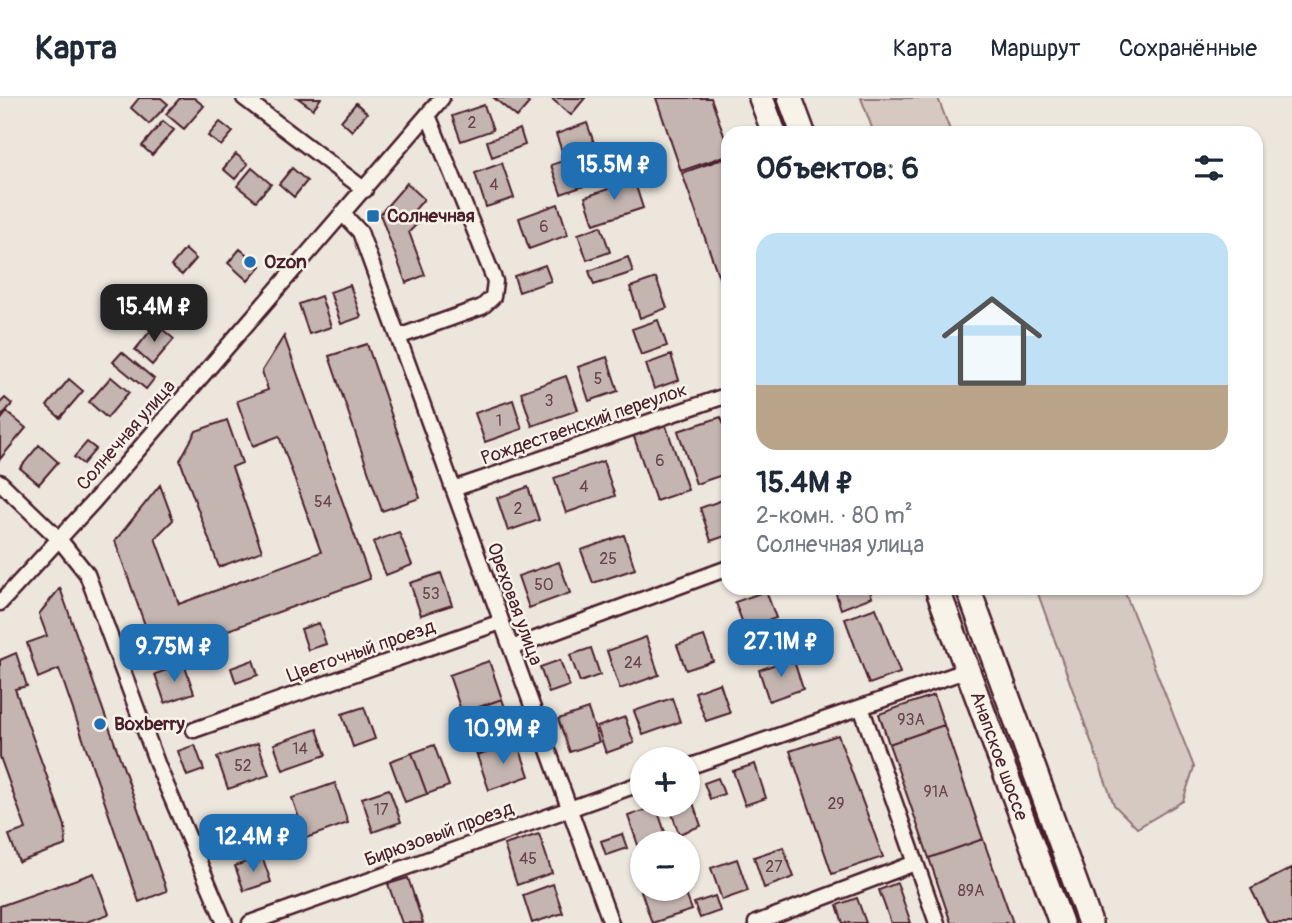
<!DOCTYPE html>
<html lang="ru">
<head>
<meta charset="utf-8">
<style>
  :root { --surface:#fff; --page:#f2f2f3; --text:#1f2937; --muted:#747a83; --line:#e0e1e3; --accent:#1f6fb2 }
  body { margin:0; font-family:Pangolin,sans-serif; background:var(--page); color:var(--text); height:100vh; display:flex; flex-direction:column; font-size:26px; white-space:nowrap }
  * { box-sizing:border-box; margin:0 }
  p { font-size:23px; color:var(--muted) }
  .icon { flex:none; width:38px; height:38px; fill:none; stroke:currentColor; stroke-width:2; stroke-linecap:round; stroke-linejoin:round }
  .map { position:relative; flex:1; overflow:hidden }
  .side { position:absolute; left:721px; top:28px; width:542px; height:469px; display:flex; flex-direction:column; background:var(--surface); border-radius:21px; box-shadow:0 2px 5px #0004 }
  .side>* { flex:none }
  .buttons { position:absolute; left:630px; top:649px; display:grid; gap:14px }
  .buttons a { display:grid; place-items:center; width:70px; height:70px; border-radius:50%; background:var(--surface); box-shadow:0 2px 5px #0004; font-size:35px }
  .price { position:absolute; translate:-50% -60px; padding:0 16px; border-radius:14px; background:var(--accent); color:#fff; font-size:23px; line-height:46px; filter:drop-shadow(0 2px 4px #0008) }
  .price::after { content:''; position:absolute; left:50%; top:42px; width:21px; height:16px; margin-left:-10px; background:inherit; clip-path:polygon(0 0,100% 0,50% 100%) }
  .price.current { background:#222; color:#fff }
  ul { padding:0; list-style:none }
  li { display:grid; align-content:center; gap:14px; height:371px; padding:0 35px }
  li+li { border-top:2px solid var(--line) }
  li span { display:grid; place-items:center; height:217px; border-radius:21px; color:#555 }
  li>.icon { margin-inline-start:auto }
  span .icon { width:126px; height:126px; fill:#fffc; stroke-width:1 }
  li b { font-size:30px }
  h2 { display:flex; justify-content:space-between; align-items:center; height:84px; padding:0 35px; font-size:30px }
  header { display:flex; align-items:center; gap:42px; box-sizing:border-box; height:98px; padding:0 35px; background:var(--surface); border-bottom:2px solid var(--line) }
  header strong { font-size:33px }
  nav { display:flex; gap:38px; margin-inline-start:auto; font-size:24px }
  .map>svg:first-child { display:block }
</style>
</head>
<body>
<header>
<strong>Карта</strong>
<nav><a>Карта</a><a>Маршрут</a><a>Сохранённые</a></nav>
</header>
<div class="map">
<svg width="1292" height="825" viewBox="0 0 1292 825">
  <rect width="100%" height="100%" fill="#ece6dd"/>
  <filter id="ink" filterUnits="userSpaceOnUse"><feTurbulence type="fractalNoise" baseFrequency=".0143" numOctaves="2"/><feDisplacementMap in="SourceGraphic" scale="14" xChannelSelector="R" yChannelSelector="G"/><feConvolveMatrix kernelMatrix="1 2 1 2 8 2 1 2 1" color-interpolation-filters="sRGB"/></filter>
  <g filter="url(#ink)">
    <path fill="#d5c9c2" stroke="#907476" stroke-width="2" d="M861,0h77l13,35h-77z
      M1036,490h87l71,179 -11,34 -46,27 -23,-23z"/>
    <path fill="#c4b5b0" stroke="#4a1f2b" stroke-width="2" d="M139,0h22l7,6 -19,20 -18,-16z
      M180,0h14l10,8 -20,23 -18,-15z
      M298,0h23l-8,11z
      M494,0h29l6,5 -12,14z
      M551,0h34l-14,17z
      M656,0h55l17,49v8l-47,16z
      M356,5l11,10 -15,18 -11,-10z
      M484,7l9,25 -32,11 -9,-25z
      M163,23l11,9 -22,25 -10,-9z
      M220,24l13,10 -12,14 -13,-10z
      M587,25l7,20 -31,11 -7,-20z
      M520,31l5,16 -33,12 -5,-16z
      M612,46l10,29 -61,21 -10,-29z
      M236,56l12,10 -13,15 -12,-10z
      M728,59v146l-46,-130z
      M502,65l12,35 -28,9 -11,-34z
      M252,70l19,16 -15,17 -19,-15z
      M292,70l15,13 -13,16 -15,-13z
      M634,82l9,28 -49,16 -9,-27z
      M407,85l17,16 -11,13 8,8 -12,12 16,43 -19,8 -26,-69z
      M558,106l10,31 -39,14 -10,-31z
      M601,128l9,26 -23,8 -9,-26z
      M185,151l11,10 -14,16 -11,-9z
      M240,151l21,17 -13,15 -20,-18z
      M628,159l5,15 -39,13 -5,-14z
      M545,167l6,16 -32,11 -5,-16z
      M656,180l11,30 -27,10 -10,-31z
      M350,187l11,32 -20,7 -11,-32z
      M321,198l10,31 -22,7 -10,-30z
      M658,222l9,26 -26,9 -9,-26z
      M156,226l18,15 -22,26 -17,-15z
      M284,238l86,243 -214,77 -41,-115 45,-56 13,35 -18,18 24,66 142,-52 -42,-116 -26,10 -16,-45 31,-11 -6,-19z
      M367,246l53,154 -38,13 -53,-155z
      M122,254l32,27 -8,10 -33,-27z
      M671,257l8,25 -25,9 -8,-25z
      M607,259l11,34 -29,10 -11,-34z
      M566,278l12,34 -46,16 -11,-34z
      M111,279l18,15 -22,26 -18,-16z
      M69,281l14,12 -23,27 -13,-12z
      M5,300l7,6 -12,14v-15z
      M513,302l9,29 -37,13 -10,-29z
      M7,314l19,16 -26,31v-38z
      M721,319l7,20v36l-32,11 -18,-53z
      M227,322l15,43 -10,4 30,84 -43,16 -39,-107 16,-29z
      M664,322l24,70 -32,11 -24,-70z
      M87,344l9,7 -13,15 -9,-7z
      M39,347l19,17 -19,22 -19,-16z
      M603,363l12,35 -49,17 -12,-35z
      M528,389l11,33 -31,11 -11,-33z
      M728,400v37l-17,6 -11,-33z
      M399,434l13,33 -26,10 -13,-33z
      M624,437l11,34 -42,14 -12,-33z
      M559,464l11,31 -41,15 -11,-32z
      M441,475l11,32 -31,10 -11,-32z
      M60,490l107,303 -28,11 -80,-233 -21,9 -11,-35 20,-7 -8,-22z
      M834,490h35l3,9 -31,12z
      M766,493l10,27 -31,11 -10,-27z
      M876,510l24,65 -31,11 -24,-65z
      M319,525l7,21 -18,6 -7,-21z
      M704,538l9,25 -27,9 -9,-25z
      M646,539l13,38 -39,14 -13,-38z
      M591,550l9,27 -20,7 -10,-27z
      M16,555l11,33 -12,3 50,137 1,19 -47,17 -10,-27 17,-6 -26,-72v-97z
      M793,560l10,31 -34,12 -10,-31z
      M253,562l5,15 -22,8 -5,-15z
      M560,562l9,26 -20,7 -9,-26z
      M489,563l13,38 -40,14 -13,-38z
      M184,566l10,29 -29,10 -10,-29z
      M720,585l10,30 -24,8 -11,-29z
      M934,597l10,30 -55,19 -10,-30z
      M672,600l8,24 -37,13 -9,-24z
      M502,601l15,42 -40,14 -15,-42z
      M364,609l11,32 -22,8 -11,-33z
      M588,611l11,33 -29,10 -12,-33z
      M625,619l9,26 -28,10 -9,-26z
      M944,627l39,114 -54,19 -40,-114z
      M317,631l9,26 -43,15 -9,-26z
      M838,637l45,122 -51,17 -42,-123z
      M517,643l12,35 -40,14 -12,-35z
      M258,645l11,32 -41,14 -11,-32z
      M195,647l9,25 -17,6 -9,-25z
      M434,647l15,41 -22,8 -15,-41z
      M412,655l15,41 -22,8 -15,-41z
      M755,666l11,34 -21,7 -12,-34z
      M718,680l6,16 -14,5 -6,-16z
      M335,685l13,40 -42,15 -14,-40z
      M389,691l12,33 -28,10 -11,-34z
      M688,696h2l11,32 -22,8 -10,-29h19z
      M656,708l11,32 -16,6h-9v2l-3,2 -11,-32z
      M539,736l13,39 -35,12 -13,-40z
      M622,736l5,14 -21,7 -5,-14z
      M983,741l30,84h-62l-22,-65z
      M783,749l11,30 -30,11 -10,-31z
      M262,758l9,26 -27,9 -9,-25z
      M737,761l11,32 -26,9 -11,-32z
      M1292,770v55h-24l-17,-34z
      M94,775l15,41 -26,9h-83v-17z
      M408,780l15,45h-21l-14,-39z
      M897,785l14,40h-20l-12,-33z
      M553,786l10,29 -31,10 -9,-28z
      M647,791h37l8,21 -40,13 -11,-32z
      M715,798l5,15 -20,7 -6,-15z
      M857,800l9,25h-23l-6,-18z"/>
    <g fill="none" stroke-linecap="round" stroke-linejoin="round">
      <defs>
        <path id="street" d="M244,0l121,92
          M344,117l16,17 251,691
          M398,239l84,-30 11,-10 2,-16 -67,-166
          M0,384l59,57 28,35 71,192 67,157
          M453,391l275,-94
          M0,505l94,-102 348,-403
          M511,550l217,-80
          M861,609l76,216
          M194,632l307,-108
          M688,669l280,-97
          M250,825l392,-140
          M756,825l159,-60"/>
        <path id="primary" d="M761,0l13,35
          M790,0l13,35
          M937,490l124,335
          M968,490l122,335"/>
      </defs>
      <use href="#street" stroke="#4a1f2b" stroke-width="19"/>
      <use href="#primary" stroke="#4a1f2b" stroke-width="28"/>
      <use href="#street" stroke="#f7f3e8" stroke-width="14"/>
      <use href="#primary" stroke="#f7f3e8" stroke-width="23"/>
    </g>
  </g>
  <g fill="#1f6fb2" stroke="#f7f3e8" stroke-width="2.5">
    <rect x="366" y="111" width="14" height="14" rx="3.5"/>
    <circle cx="250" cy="164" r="7"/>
    <circle cx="100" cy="626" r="7"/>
  </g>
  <g text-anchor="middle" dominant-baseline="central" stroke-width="5" stroke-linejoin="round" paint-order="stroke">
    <g font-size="16" fill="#68444c">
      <text x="472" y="25">2</text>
      <text x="494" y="87">4</text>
      <text x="544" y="129">6</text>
      <text x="598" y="281">5</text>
      <text x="549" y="303">3</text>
      <text x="499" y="323">1</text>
      <text x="660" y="363">6</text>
      <text x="584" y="389">4</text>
      <text x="323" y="404">54</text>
      <text x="518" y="411">2</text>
      <text x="608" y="461">25</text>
      <text x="544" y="487">50</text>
      <text x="431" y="496">53</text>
      <text x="633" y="565">24</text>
      <text x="911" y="622">93А</text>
      <text x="300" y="651">14</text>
      <text x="243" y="668">52</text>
      <text x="936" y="694">91А</text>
      <text x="836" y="706">29</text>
      <text x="381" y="712">17</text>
      <text x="528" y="761">45</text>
      <text x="774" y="769">27</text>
      <text x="971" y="793">89А</text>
    </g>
    <g font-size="19" font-weight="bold" fill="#4a1f2b" stroke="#f7f3e8" text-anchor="start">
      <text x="387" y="118">Солнечная</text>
      <text x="264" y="164">Ozon</text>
      <text x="114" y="626">Boxberry</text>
    </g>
    <g font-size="19" fill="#4a1f2b" stroke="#f7f3e8">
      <text transform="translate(584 326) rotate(-19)">Рождественский переулок</text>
      <text transform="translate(126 337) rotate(-49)">Солнечная улица</text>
      <text transform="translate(515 506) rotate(70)">Ореховая улица</text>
      <text transform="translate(361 553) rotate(-19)">Цветочный проезд</text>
      <text transform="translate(999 658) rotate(70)">Анапское шоссе</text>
      <text transform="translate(439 736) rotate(-20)">Бирюзовый проезд</text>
    </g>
  </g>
</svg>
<div class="buttons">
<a>+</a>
<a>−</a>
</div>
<b class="price" style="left:614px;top:104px">15.5M ₽</b>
<b class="price current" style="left:154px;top:246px">15.4M ₽</b>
<b class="price" style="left:781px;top:581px">27.1M ₽</b>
<b class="price" style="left:174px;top:586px">9.75M ₽</b>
<b class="price" style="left:503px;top:668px">10.9M ₽</b>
<b class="price" style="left:253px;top:776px">12.4M ₽</b>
<section class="side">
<h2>Объектов: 6<svg class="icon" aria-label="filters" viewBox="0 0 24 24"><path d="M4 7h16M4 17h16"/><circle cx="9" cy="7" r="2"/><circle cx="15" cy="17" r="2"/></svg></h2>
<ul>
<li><span style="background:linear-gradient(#bfe0f5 70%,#b9a48a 0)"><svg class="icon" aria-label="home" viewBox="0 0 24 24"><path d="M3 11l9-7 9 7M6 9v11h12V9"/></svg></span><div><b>15.4M ₽</b><p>2-комн. · 80 m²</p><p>Солнечная улица</p></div></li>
</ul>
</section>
</div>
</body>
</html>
